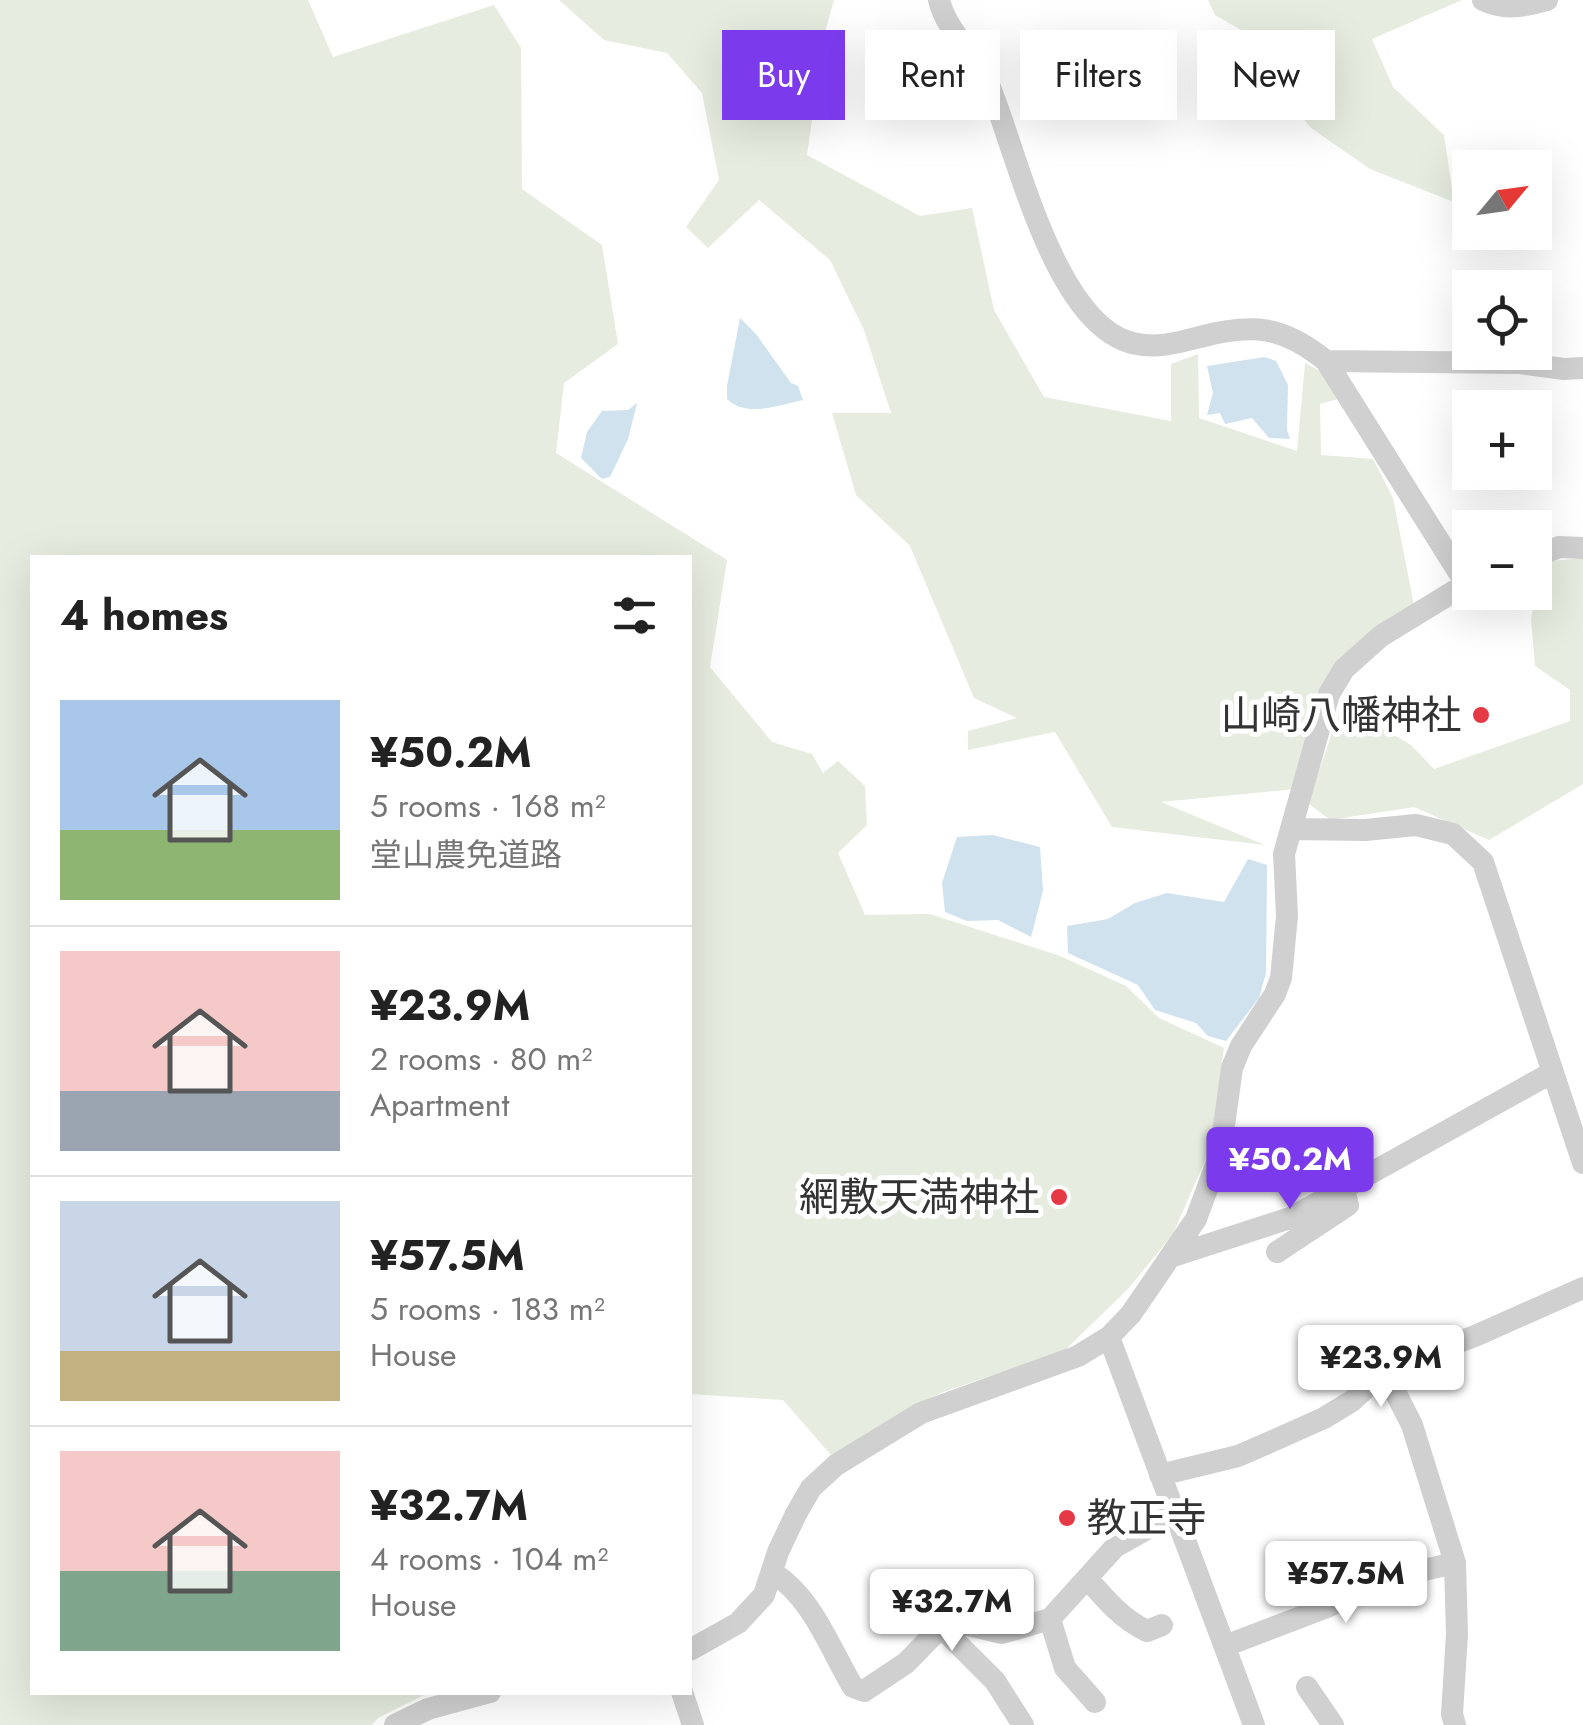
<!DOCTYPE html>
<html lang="en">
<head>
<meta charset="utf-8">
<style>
  :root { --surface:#fff; --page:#f6f6f6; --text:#222; --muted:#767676; --line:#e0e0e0; --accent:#7c3aed }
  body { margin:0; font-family:Jost,"Noto Sans JP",sans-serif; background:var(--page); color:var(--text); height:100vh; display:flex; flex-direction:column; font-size:38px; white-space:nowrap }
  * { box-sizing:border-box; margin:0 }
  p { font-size:32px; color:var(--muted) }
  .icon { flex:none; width:55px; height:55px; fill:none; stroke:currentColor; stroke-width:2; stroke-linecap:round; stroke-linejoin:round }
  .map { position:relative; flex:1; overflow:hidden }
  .sheet { position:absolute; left:30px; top:555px; width:662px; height:1140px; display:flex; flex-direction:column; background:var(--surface); border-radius:0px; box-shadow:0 10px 40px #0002 }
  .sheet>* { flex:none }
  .top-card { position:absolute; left:722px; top:30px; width:710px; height:90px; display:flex; gap:20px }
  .needle { width:65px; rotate:61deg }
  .buttons { position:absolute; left:1452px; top:150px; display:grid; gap:20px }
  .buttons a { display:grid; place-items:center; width:100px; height:100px; border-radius:0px; background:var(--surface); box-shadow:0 10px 40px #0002; font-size:50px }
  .price { position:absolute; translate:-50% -85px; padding:0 22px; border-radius:10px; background:#fff; color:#222; font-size:32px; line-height:65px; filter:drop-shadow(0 2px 5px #0008) }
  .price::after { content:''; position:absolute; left:50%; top:60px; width:30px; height:22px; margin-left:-15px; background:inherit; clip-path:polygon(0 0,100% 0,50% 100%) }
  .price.on { background:var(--accent); color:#fff }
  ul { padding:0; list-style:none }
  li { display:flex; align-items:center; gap:30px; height:250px; padding:0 30px }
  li+li { border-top:2px solid var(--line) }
  li span { display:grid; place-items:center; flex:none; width:280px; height:200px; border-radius:0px; color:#555 }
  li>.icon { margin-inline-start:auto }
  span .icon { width:120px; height:120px; fill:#fffc; stroke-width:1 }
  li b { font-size:42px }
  h2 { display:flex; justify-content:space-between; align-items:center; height:120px; padding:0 30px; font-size:42px }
  .pill { padding:0 35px; border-radius:0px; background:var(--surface); box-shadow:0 10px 40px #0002; font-size:35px; line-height:90px }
  .pill.on { background:var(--accent); color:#fff }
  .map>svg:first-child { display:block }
</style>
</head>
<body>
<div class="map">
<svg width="1583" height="1725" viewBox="0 0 1583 1725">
  <rect width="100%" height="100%" fill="#fff"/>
  <path fill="#e6ecdf" d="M0,0h308l25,57 161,-52 27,43 1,141 80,56 16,99 -54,39 -8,70 171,107 -17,107 62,75 40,12 11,19 15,-12 27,25 2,39 -29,28 27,62 65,-1 130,42 66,30 33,32 65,30 -14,101 -37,85 -45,55 -64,62 -124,42 -109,62 -48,-55 -93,-6v-836h-658v1134l396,1 -50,25 -6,7h-372z
    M559,0h275l-10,36 -17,119 113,61 52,-8 22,102 50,87 127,24v-57l27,-10 1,64 98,33 8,-88 19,10 14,26 -18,5 1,51 52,4 20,39 21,107 -61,43 -57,141 -135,13 104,43 -153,-18 -57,-95 -87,18v-19l49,-13 -43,-20 -64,-152 -54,-51 -24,-82h59l-27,-83 -34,-70 -71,-60 -51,48 -22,-21 33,-47 -17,-87 -35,-40 -63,-13z
    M1208,0h254l-90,39 21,48 51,48 10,67 -84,-33 -59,-41 -50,-60 -6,-30 -40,-23z
    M1583,558v226l-94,56 -75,-33 -84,13 -22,-17 39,-114 30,36 34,20 23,24 136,-48v-31l-35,-24 -4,-47 11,-57z"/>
  <path fill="#cfe2ee" d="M740,318l16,16 35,49 7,3 5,14c-24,5 -57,18 -76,-1v-13z
    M1265,357l11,4 12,24 -1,45 3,9 -21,-1 -17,-20 -27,6 -5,-11 -13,2 6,-22 -6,-27z
    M637,403l-9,36 -18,38 -8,2 -21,-21 6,-26 15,-21 26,-1z
    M993,835l47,12 3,44 -12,46 -33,-17 -31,1 -22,-9 -3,-29 15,-46z
    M1248,859l19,6 -1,108 -7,25 -33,43 -18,-5 -12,-13 -41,-13 -17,-25 -70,-32 -1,-27 41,-7 27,-16 32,-10 57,9z"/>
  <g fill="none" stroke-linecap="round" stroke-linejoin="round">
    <path stroke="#d0d0d0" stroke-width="22" d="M1483,0c22,11 41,6 64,0
      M1326,361l194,2 44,6 19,-1
      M1535,557l24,-10 24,1
      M1291,829l74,1 51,-5 37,9 30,28 100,301
      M1277,1252l71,-47 -4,-15
      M1170,1257l120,-39 263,-146
      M1109,1337l145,388
      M1387,1376l25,49 43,138 2,71 -5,80 3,11
      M1160,1475l78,-19 39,-17 47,-21 28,-17 15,-14 60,-33 48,-18 108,-48
      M772,1572c41,26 57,75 81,115l11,4 42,-28 35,-36 11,-6 50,12 48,-14 65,-72 60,-34
      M1087,1578c18,21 35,41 60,53l15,-6
      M1050,1619l15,49 30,34
      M941,1627l54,54 28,44
      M1225,1646l102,-39 61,-29 67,-15
      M690,1650l48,-27 26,-28 14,-43 18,-38 15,-26 25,-23 85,-52 157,-57 31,-19 22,-23 65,-95 24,-65 12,-86 9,-22 34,-52 6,-16 6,-62 -3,-62 45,-160 15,-25 37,-33 85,-52 -140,-223c-43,-35 -73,-38 -126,-24 -23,6 -44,12 -68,6 -78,-20 -115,-191 -143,-258 -13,-31 -42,-52 -50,-85
      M1307,1687l26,38
      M682,1692l11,33
      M395,1725l33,-16 62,-17"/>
  </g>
  <g fill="#e63946" stroke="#fff" stroke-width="4">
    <circle cx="1481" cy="715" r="10"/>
    <circle cx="1059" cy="1197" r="10"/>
    <circle cx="1067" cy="1518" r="10"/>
  </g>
  <g text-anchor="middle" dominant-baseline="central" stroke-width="10" stroke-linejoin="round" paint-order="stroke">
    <g font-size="40" fill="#333" stroke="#fff" text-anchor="end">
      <text x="1461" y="715">山崎八幡神社</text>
      <text x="1039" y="1197">網敷天満神社</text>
      <text x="1087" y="1518" text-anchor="start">教正寺</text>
    </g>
  </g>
</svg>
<div class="buttons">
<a><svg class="needle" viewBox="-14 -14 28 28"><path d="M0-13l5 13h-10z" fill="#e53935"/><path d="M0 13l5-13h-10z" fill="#767676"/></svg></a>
<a><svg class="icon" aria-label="locate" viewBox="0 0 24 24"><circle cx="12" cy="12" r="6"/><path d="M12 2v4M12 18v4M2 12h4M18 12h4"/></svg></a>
<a>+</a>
<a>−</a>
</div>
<b class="price on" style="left:1290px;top:1212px">¥50.2M</b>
<b class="price" style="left:1381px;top:1410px">¥23.9M</b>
<b class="price" style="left:1346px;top:1626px">¥57.5M</b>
<b class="price" style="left:952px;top:1654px">¥32.7M</b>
<div class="top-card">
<a class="pill on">Buy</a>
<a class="pill">Rent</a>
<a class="pill">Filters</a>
<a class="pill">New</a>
</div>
<section class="sheet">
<h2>4 homes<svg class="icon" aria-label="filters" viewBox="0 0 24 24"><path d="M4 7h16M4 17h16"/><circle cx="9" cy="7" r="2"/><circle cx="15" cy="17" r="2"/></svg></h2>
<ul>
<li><span style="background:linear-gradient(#a9c7e8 65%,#8fb573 0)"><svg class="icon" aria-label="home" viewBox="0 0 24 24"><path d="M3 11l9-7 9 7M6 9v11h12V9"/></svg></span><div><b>¥50.2M</b><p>5 rooms · 168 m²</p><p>堂山農免道路</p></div></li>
<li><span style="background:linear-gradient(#f6c9c9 70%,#9aa5b1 0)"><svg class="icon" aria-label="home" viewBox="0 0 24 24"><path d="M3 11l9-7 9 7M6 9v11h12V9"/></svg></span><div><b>¥23.9M</b><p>2 rooms · 80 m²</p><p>Apartment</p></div></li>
<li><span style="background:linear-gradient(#c9d6e8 75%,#c2b280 0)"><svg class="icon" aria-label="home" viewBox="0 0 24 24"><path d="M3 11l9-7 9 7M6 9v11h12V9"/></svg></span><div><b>¥57.5M</b><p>5 rooms · 183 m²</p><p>House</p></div></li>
<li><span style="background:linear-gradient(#f6c9c9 60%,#7fa58c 0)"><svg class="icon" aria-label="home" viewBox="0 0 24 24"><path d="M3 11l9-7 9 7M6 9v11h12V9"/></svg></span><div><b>¥32.7M</b><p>4 rooms · 104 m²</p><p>House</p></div></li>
</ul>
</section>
</div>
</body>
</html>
